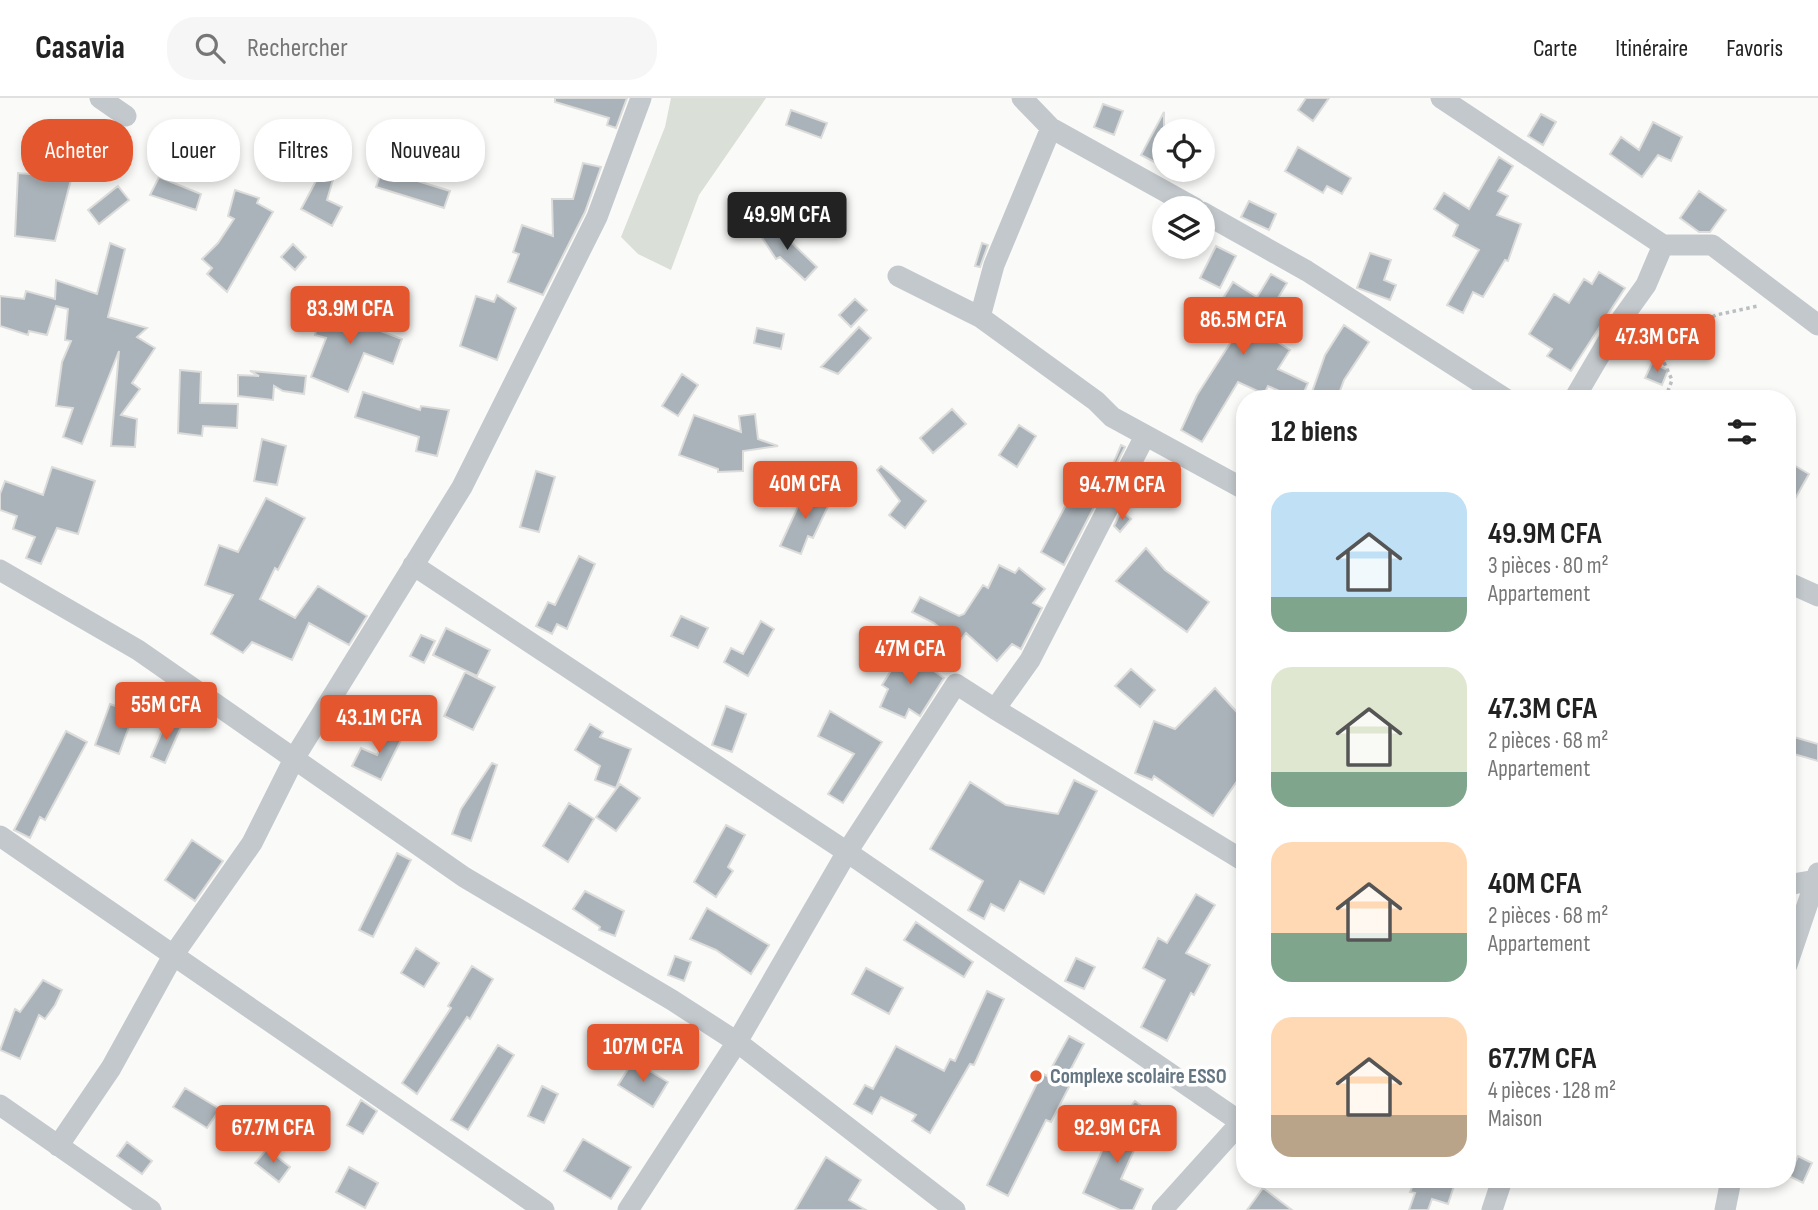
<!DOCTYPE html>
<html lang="fr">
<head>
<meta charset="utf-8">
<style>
  :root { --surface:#fff; --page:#f6f6f6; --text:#222; --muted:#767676; --line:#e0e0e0; --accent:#e4572e }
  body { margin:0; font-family:"Sofia Sans Condensed",sans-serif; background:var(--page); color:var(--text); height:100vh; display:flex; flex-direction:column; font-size:26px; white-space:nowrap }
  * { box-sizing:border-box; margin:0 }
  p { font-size:23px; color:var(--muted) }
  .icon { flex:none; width:38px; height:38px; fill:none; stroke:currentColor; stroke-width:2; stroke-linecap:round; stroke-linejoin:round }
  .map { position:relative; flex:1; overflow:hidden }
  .sheet { position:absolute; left:1236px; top:292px; width:560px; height:798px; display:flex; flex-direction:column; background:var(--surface); border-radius:28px; box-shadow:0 4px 10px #0003 }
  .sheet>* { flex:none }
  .top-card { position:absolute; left:21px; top:21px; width:665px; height:63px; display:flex; gap:14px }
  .controls { position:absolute; left:1152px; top:21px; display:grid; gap:14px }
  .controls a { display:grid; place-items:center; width:63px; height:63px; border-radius:50%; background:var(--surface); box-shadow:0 4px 10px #0003; font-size:35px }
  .price { position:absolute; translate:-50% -60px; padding:0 16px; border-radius:7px; background:var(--accent); color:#fff; font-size:23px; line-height:46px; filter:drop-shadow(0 2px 4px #0008) }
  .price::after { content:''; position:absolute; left:50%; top:42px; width:21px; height:16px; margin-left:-10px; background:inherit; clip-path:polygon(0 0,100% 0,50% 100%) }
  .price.active { background:#222; color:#fff }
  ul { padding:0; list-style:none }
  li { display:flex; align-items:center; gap:21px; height:175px; padding:0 35px }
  li span { display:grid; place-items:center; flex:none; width:196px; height:140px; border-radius:21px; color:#555 }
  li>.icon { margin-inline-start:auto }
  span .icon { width:84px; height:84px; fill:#fffc; stroke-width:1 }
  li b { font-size:30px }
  h2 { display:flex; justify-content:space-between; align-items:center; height:84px; padding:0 35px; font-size:30px }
  .pill { padding:0 24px; border-radius:28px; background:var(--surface); box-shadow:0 4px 10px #0003; font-size:24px; line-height:63px }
  .pill.active { background:var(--accent); color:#fff }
  header { display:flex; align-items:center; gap:42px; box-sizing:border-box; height:98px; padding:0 35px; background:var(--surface); border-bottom:2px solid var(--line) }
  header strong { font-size:33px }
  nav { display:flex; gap:38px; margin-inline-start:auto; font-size:24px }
  .search { width:490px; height:63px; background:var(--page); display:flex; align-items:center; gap:18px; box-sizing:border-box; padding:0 24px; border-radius:28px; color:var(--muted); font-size:26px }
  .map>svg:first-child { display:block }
</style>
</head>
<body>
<header>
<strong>Casavia</strong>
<div class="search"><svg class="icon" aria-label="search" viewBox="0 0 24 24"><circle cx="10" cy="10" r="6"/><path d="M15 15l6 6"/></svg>Rechercher</div>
<nav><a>Carte</a><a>Itinéraire</a><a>Favoris</a></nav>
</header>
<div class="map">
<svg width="1818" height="1112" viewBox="0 0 1818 1112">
  <rect width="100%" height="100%" fill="#fafaf8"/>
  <path fill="#dadfd7" d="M671,0h95l-67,97 -28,75 -33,-16 -17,-17 44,-110z"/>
  <path fill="#aab3b9" stroke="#dcdcda" stroke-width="2" d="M555,0h72l-11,30 -9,-3 2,-7 -54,-16z
    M1306,0h23l-16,23 -15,-11z
    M1103,6l20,7 -9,24 -20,-8z
    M791,12l36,13 -6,15 -35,-13z
    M1164,14v55l-23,-12z
    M1541,16l15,8 -13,23 -15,-9z
    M1653,24l29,15 -11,24 -13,-6 -16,22 -32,-23 11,-17 18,13z
    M336,45l7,3 -16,54 15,7 -10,19 -31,-17 17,-32 -13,-4 6,-22 18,5z
    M1298,49l53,31 -9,16 -15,-8 -4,7 -38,-22z
    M1499,59l14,9 -15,25 10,5 -11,19 24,9 -13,37 -3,-1 -22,37 -10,-5 -10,21 -16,-8 32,-55 -26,-14 5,-11 -24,-16 10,-16 25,16z
    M583,65l18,4 -16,45 -42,83 -35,-13 11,-28 -6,-2 9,-27 31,11 -1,-37h21z
    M55,69l18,5 -18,69 -40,-5 3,-63 35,3z
    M382,72l68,21 -6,17 -68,-21z
    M159,79l42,17 -5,16 -46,-15z
    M118,88l11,14 -30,24 -11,-14z
    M235,92l24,8 -2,5 16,9 -46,80 -20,-18 5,-6 -10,-9 16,-16 16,-24 -6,-3z
    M1699,93l27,19 -16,22h-11l-19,-14z
    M1249,103l27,13 -7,16 -28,-13z
    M770,124l17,25 4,-5 26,25 -12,13 -25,-23 -4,2 -19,-29z
    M110,145l15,6 -17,68 39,11 -10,9 18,11 -23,35 8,6 -19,26 16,4 -2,28 -24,-1 8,-95 -37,93 -19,-7 10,-29 -17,-2 6,-44 9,-21 -6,-1 3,-31 -12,-3 -9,29 -18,-4 -1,4 -28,-9v-30l24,3 2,-8 29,8 1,-19 41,14z
    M982,145l6,2 -8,22 -5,-1z
    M293,146l13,13 -11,13 -14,-13z
    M1216,148l20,10 -16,32 -20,-10z
    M1370,155l21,7 -7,20 12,5 -6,15 -33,-12z
    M1599,174l26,16 -54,83 -24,-15 5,-7 -23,-15 25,-40 15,9 15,-24 8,5z
    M1271,176l16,9 -28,47 31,20 -12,19 30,14 -7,16h-4l-29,-13 -4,8 -26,-12 -36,60 -21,-12 16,-35 39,-61 -25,-16 22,-36 24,15z
    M497,197l19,13 -19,52 -37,-14 16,-50 18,6z
    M855,201l12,11 -16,17 -12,-12z
    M344,205l27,8 -4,15 35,13 -9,25 -29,-11 -16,39 -37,-15 15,-39 -11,-3 5,-20 19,5z
    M1344,227l25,17 -25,38 -7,19 -26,-4 14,-40z
    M859,229l12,11 -33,36 -17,-7z
    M757,230l27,6 -3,15 -27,-6z
    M1652,265l16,7 -6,15 -17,-7z
    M180,272l21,2 -1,31 38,1 -1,24 -34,-2 -1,10 -24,-3z
    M250,273l56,5 -2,18 -21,-3 -9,-5 -1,14 -35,-4v-21l21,1z
    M682,276l16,11 -20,31 -16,-10z
    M363,294l57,18 1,-4 28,4 -12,46 -21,-5 3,-14 -64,-20z
    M952,311l14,15 -33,29 -13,-15z
    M755,316l3,25 20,7 -35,5v20l-25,1v-3l-39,-14 15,-40 47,17 -2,-16z
    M1019,327l17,11 -19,31 -18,-12z
    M262,341l24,7 -9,39 -23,-4z
    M1121,347l4,2 -61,118 -23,-13 37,-70 22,13z
    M1787,363l22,13 -22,39z
    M881,368l45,35 -21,27 -16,-13 11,-14 -23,-31z
    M52,369l43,14 -17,53 -21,-6 -16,36 -15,-6 9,-21 -22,-8 4,-13 -17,-6v-16l5,-13 38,14z
    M536,373l19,6 -16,55 -19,-5z
    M806,391l25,11 -18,38 -5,-2 -7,18 -21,-8z
    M266,400l39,20 -27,52 -3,-2 -15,31 35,19 23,-32 49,30 -18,29 -40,-22 -17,37 -40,-18 -9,11 -32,-19 22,-39 -28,-10 14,-40 19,7z
    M1121,413l10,8 -11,13 -6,-6z
    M1146,450l19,22 44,32 -22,30 -71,-51z
    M579,458l16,8 -28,65 -10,-5 -5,10 -16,-8 12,-24 7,3z
    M999,467l16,8 4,-5 26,21 -12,14 9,5 -21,41 -9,-5 -15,17 -31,-28 -8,10 -24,-20 -22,-11 8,-15 39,19 5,-2 19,-29 5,3z
    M681,518l27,12 -10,20 -27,-12z
    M761,523l13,8 -26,47 -24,-14 7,-14 12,6z
    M446,530l44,22 -13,26 -44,-21z
    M421,537l14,6 -11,22 -14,-7z
    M904,552l40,28 -24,38 -11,-7 -4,9 -25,-11 8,-18 -6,-4z
    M1131,571l24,21 -15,17 -25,-21z
    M465,574l30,15 -22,43 -29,-14z
    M1215,590l29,32v51l-31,45 -59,-40 -2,4 -17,-7 19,-52 21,8z
    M110,606l24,9 -15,41 -24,-9z
    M726,608l20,8 -14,38 -20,-7z
    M830,613l52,31 -39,61 -15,-9 26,-40 -36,-18z
    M167,622l14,7 -16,36 -14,-6z
    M590,626l13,8 -3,5 31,12 -15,39 -21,-8 5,-14 -25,-16z
    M392,628l13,6 -24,48 -29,-14 9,-18 16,7z
    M66,633l21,11 -42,78 -5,-3 -10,21 -16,-8z
    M1787,637l31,9v17l-31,-9z
    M492,665l5,2 -26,76 -19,-7 9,-25z
    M1074,682l23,11 -53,103 -24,-13 -16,30 -13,-7 -7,15 -16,-9 15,-29 -53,-32 40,-67 36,23 52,9z
    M620,686l20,14 -24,33 -20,-14z
    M569,705l25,16 -26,43 -25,-16z
    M726,727l19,10 -17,32 5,4 -17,26 -22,-15z
    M192,742l31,21 -28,40 -30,-21z
    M397,755l14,7 -38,77 -14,-7z
    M585,793l39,20 -9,25 -16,-6 1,-3 -27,-18z
    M1196,796l19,11 -29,48 24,12 -16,30 -3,-2 -24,48 -26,-14 24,-47 -22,-12 15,-30 9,5z
    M707,810l62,37 -18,29 -35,-24 -26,-11z
    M916,824l57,40 -9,15 -60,-37z
    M416,850l23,15 -15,24 -23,-14z
    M675,858l16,6 -7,19 -16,-6z
    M1076,860l19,9 -11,22 -19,-8z
    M472,868l21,13 -23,40 -3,-2 -50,77 -15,-11 49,-75 -3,-2z
    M866,870l37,20 -14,26 -37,-20z
    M43,882l19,10 -7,15 -10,14 -6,-4 -19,44 -20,-9 15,-41 5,3z
    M987,893l17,8 -30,66 -4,-1 -40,69 -18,-12 4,-6 -35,-18 -9,17 -18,-10 11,-19 8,4 23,-43 48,25 6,-12 5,2z
    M1069,938l15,8 -21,40 6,3 -18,35 -5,-2 -38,76 -21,-11 55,-112 5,3z
    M498,947l16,10 -46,75 -17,-10z
    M633,963l35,21 -15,25 -35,-22z
    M542,988l16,8 -14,29 -16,-7z
    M185,990l35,21 -13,19 -34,-21z
    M361,1002l16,11 -14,23 -16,-9z
    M1135,1003l13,10 -23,30 11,5 -15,33 22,10 -10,21h-13l-37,-17 27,-60z
    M583,1041l48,28 -20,32 -47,-28z
    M127,1044l25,19 -10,13 -25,-18z
    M267,1051l23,18 -11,15 -24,-19z
    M1798,1058l14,7 -9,20 -14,-7z
    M826,1059l35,23 -12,20 17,10h-71z
    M349,1069l29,16 -13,25 -29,-16z
    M1415,1082h41l-8,24 -16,-5 -4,11h-19l6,-17 -5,-1z
    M1263,1090l29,22h-45z"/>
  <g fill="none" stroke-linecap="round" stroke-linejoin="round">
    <path stroke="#bbbfc2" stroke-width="3.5" stroke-dasharray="3.5 3.5" stroke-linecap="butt" d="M1636,236l20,11 16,35 -7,19
      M1656,247l60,-30 42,-9"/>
    <path stroke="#c3c8cc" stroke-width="21" d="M100,0l26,18
      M1022,0l29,30 144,80
      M1441,0l222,147h49l106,80
      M1202,114l105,59 199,128
      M898,178l82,41 14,-52 57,-137
      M980,219l116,84 16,16 132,72
      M1574,301l44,-75 28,-39 17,-40
      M413,467l434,287 395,271
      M0,472l138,80 326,227 208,123 65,42 218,168
      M1787,484l31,14
      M995,611l249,152
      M0,738l544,374
      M1787,787l29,-5
      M1787,867l31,-92
      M0,1007l151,105
      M58,1048l53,-78 63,-114 78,-111 43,-86 167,-270 135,-270 44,-119
      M628,1112l109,-168 110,-190 109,-168 39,25 35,-49 115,-224
      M1162,1112l82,-91
      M1492,1112l10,-30
      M1725,1112l6,-30"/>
  </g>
  <circle fill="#e4572e" stroke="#fff" stroke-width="2.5" cx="1036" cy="978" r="7"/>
  <g text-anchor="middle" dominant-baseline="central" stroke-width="7" stroke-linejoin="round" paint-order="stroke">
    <g font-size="21" font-weight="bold" fill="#657683" stroke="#fff" text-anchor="start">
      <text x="1050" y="978">Complexe scolaire ESSO</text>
    </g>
  </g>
</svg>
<div class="controls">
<a><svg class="icon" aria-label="locate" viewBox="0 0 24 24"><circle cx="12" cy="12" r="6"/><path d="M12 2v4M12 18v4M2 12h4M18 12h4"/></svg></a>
<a><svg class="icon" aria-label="layers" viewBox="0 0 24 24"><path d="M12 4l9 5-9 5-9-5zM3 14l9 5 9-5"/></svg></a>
</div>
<b class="price active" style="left:787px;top:154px">49.9M CFA</b>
<b class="price" style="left:350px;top:248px">83.9M CFA</b>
<b class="price" style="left:1243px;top:259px">86.5M CFA</b>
<b class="price" style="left:1657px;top:276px">47.3M CFA</b>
<b class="price" style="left:805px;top:423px">40M CFA</b>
<b class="price" style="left:1122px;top:424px">94.7M CFA</b>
<b class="price" style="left:910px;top:588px">47M CFA</b>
<b class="price" style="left:166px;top:644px">55M CFA</b>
<b class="price" style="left:379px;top:657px">43.1M CFA</b>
<b class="price" style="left:643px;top:986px">107M CFA</b>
<b class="price" style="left:273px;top:1067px">67.7M CFA</b>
<b class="price" style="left:1117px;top:1067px">92.9M CFA</b>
<div class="top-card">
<a class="pill active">Acheter</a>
<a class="pill">Louer</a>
<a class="pill">Filtres</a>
<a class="pill">Nouveau</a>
</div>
<section class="sheet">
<h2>12 biens<svg class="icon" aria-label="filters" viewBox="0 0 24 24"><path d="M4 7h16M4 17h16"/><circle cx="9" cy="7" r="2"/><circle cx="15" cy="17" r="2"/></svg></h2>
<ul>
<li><span style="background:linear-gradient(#bfe0f5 75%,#7fa58c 0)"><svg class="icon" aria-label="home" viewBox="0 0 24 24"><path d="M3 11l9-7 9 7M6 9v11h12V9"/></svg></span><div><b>49.9M CFA</b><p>3 pièces · 80 m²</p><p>Appartement</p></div></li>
<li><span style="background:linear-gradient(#dfe7d0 75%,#7fa58c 0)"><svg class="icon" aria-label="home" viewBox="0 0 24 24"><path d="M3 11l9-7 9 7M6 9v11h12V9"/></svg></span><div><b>47.3M CFA</b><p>2 pièces · 68 m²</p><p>Appartement</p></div></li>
<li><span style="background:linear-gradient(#ffd9b3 65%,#7fa58c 0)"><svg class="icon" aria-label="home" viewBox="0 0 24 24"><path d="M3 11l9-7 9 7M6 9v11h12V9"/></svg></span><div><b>40M CFA</b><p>2 pièces · 68 m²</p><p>Appartement</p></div></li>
<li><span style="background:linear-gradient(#ffd9b3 70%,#b9a48a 0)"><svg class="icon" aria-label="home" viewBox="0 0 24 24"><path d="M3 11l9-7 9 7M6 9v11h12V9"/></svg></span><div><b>67.7M CFA</b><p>4 pièces · 128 m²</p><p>Maison</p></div></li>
</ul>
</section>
</div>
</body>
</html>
